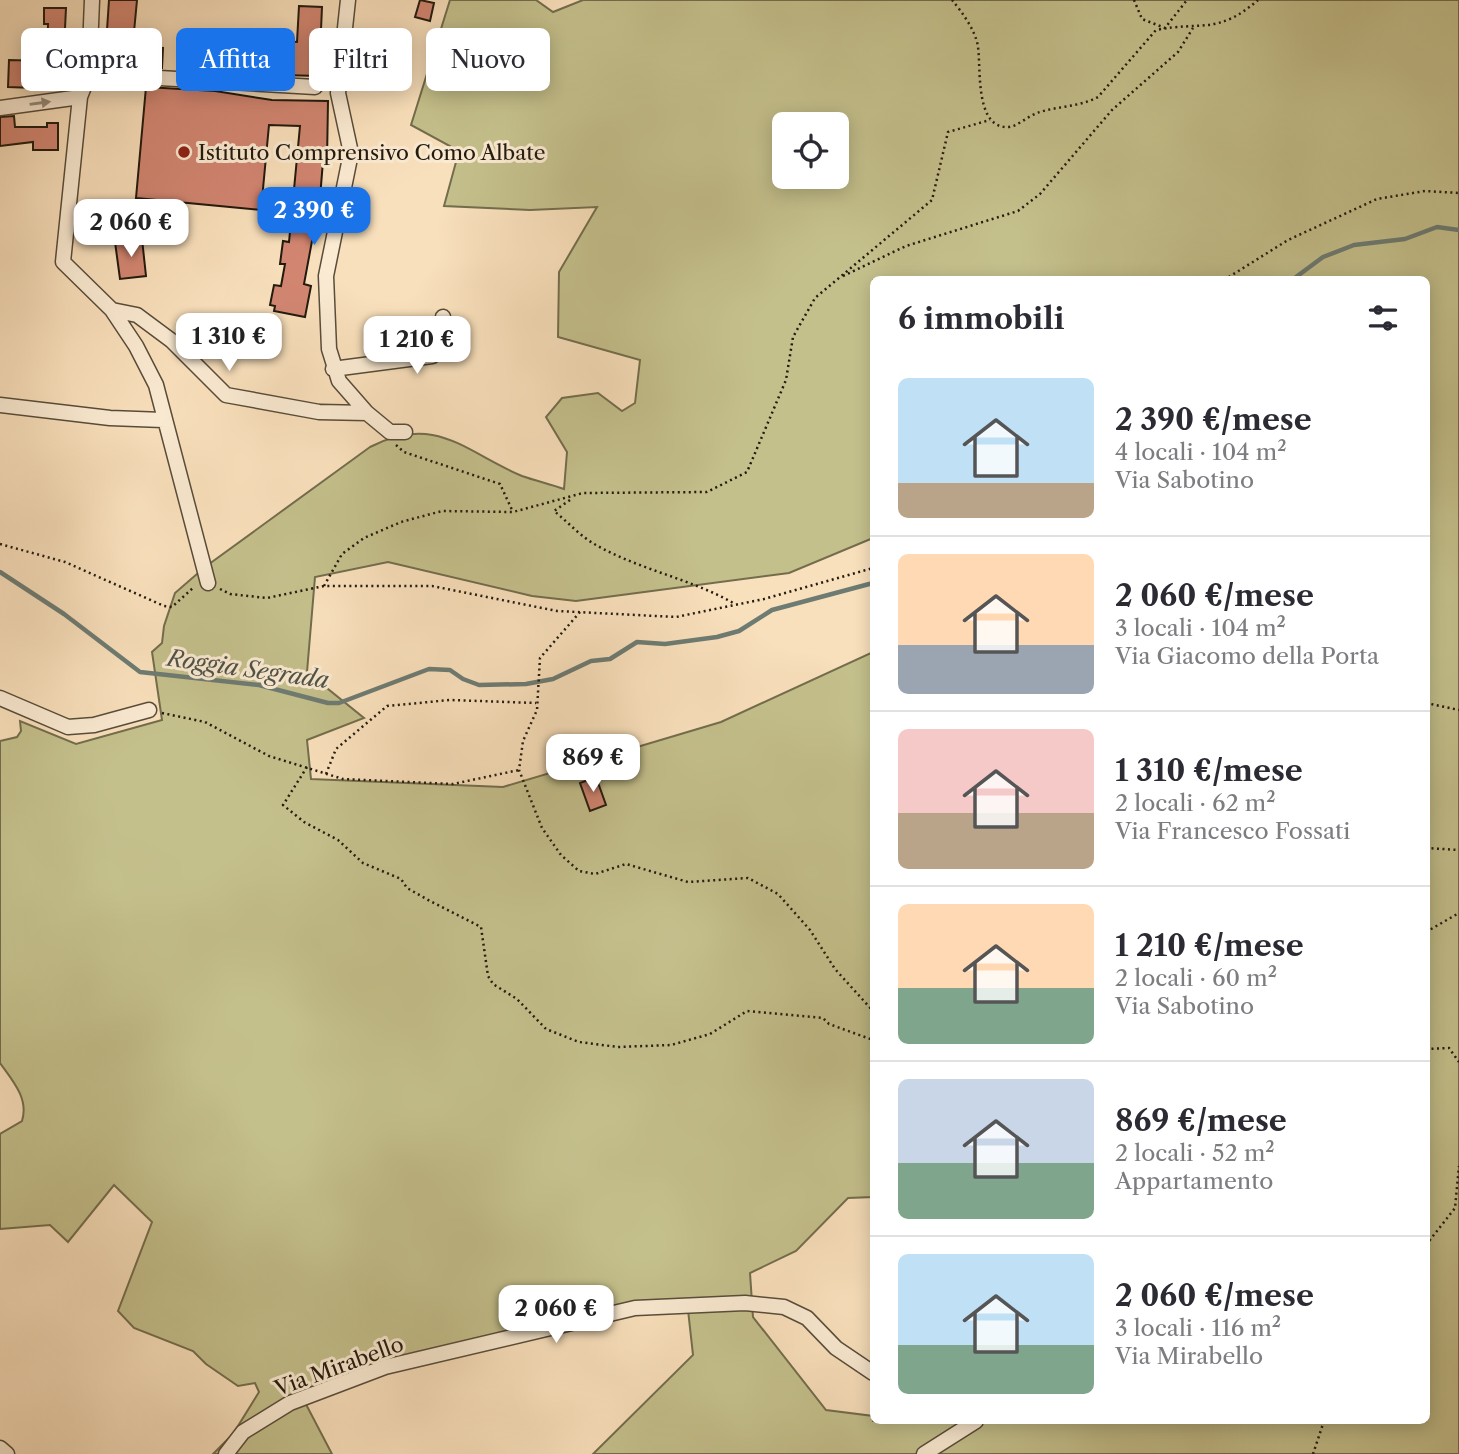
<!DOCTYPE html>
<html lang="it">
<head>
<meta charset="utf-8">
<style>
  :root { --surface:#fff; --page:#f2f2f3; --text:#2b2b33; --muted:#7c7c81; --line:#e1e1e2; --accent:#1a73e8 }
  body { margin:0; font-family:"Libre Caslon Text",serif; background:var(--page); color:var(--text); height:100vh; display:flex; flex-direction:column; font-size:26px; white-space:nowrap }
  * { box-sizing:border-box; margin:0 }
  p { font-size:23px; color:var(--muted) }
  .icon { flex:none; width:38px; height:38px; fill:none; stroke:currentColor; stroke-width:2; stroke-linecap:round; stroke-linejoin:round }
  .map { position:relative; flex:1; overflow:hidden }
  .side { position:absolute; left:870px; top:276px; width:560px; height:1148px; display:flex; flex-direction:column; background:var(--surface); border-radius:10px; box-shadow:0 4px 18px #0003 }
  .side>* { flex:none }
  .guide { position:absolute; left:21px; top:28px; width:665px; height:63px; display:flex; gap:14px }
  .tools { position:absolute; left:772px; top:112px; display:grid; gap:14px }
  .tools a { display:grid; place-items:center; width:77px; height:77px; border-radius:10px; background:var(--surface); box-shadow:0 4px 18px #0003; font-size:35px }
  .price { position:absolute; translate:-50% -60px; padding:0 16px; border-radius:14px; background:#fff; color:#222; font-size:23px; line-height:46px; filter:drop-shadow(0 2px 4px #0008) }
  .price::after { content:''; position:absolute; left:50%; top:42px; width:21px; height:16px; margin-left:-10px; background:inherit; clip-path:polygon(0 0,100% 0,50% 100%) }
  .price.active { background:var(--accent); color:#fff }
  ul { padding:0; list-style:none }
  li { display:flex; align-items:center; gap:21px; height:175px; padding:0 28px }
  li+li { border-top:2px solid var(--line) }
  li span { display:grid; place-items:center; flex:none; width:196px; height:140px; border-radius:10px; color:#555 }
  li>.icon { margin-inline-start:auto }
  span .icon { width:84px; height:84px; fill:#fffc; stroke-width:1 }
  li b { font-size:30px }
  h2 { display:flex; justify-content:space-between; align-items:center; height:84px; padding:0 28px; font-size:30px }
  .pill { padding:0 24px; border-radius:10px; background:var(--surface); box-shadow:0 4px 18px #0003; font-size:24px; line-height:63px }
  .pill.active { background:var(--accent); color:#fff }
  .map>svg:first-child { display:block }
</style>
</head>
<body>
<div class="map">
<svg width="1459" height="1454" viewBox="0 0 1459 1454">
  <rect width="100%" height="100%" fill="#f9e0bc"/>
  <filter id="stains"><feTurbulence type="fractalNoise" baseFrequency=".00286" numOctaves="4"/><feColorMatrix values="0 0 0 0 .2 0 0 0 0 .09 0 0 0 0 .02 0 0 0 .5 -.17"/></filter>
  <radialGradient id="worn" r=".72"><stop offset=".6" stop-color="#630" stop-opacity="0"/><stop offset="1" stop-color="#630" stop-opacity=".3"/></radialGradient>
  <path fill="#c4c08c" stroke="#736d4d" stroke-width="2" fill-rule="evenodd" d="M450,0h86l17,12 30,-12h876v1454h-866l100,-99 -6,-54 -232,46 -156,44 33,63h-119l20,-20 26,-42 -4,-9 -17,3 -32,-22 -13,-13 -59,-23 -16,-17 34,-89 -38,-37 -46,57 -18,-17 -50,4v-95l22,-13c7,-22 -9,-40 -22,-58v-322l17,-4 4,-6 -1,-10 56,23 86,-24 -10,-68 10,-9 2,-17 11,-33 30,-26 165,-120c66,-34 95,5 152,29 14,5 28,8 42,13l3,-37 -21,-35 16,-19 36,-5 24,18 13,-8 5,-43 -82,-23 1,-65 38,-65 -67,3 -86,-4 15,-55 -48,-26zM784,124h52v53h-52zM873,280h553v1141h-553v-5l-47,-6 -73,-93 -3,-44 46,-22 52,-53 25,-1v-545l-152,70 -218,65 -192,-8 -4,-39 57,-22 -57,-46 8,-95 73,-15 144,34 44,5 213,-28 84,-35z"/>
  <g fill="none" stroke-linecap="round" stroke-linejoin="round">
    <path stroke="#6d7b73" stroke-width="4.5" d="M1292,280l31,-23 31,-12 51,-6 32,-12 22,3
      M0,572l64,42 76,58 119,13 69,18h11l90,-34 21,1 13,9 16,6 47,-1 27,-5 38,-18 19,-2 27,-17 28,2 52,-7 22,-6 33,-21 101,-27"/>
  </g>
  <path fill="#d28672" stroke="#221a0e" stroke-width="2" d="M109,0h28l-3,32 -27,-2z
    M420,0l14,3 -4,18 -15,-4z
    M299,6l23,1 -3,69 -70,-2 2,-35 46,3z
    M44,8h22l-4,81 -54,-2 1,-27 38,1 1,-37h-4z
    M184,45l32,1v26l-32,-4z
    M126,46l37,2 -1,20 -37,-2z
    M146,87l69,4 57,9 56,1 -1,60h-4l-3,37 -16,86 7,2 -6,31 -31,-6 1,-5 -5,-1 4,-20 7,1 4,-22h-5l3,-23 6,1 11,-116 -31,-1 -8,85 -125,-12z
    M14,116l1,11h32v-4h11v27h-25v-8l-33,4v-29z
    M142,239l4,37 -26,3 -5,-37z
    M596,777l10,28 -16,6 -10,-28z"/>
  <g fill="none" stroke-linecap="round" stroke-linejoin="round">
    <defs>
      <path id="minor" d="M92,0l-3,74 -9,23 -17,165 49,48 24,36 20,39 52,198
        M348,0l-10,93 13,60 -25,123 3,73 10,32 28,32 23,19h15
        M89,74l226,13
        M0,108l80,-11
        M112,310l25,5 35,26 54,54 93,17 48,1
        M333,369l99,-13 8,-14 3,-25
        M0,405l110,13 53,2
        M0,698l68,29 26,-2 55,-15
        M0,1448l7,6
        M226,1454l17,-22 47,-29 95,-36 250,-59 110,-5 39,4 23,11 29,30 37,25
        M924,1454l52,-33"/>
    </defs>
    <use href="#minor" stroke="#584c3a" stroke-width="17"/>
    <path stroke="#221a0e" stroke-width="2.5" stroke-dasharray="2 3.5" stroke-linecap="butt" d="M952,0c10,12 24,31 26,47 3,21 -3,79 28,80 11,1 22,-12 34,-15 19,-6 39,-5 58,-15l58,-67c46,-9 62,5 102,-30
      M1134,0l8,19 23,9 22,-28
      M843,276l63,-30 112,-35 22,-17 72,-84 66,-58 15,-24
      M1224,280l64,-40 89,-41 48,-8 34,2
      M396,445l8,7 96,32 13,28
      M570,500l-16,11c14,11 27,26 42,34 44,25 96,34 139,59
      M0,544l65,18 99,44 8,1 22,-20
      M324,586l18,-32 22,-16 37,-16 41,-11 71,1 70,-19 124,-1 40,-20 39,-92 7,-43 22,-39 117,-98 16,-68 42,-12
      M220,589l10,5 37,4 57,-12h108l125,25 119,6 88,-18 109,-31
      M580,612l-40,46 -3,52 -14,31 -4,29 23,58 19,27 18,16 16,3 31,-10 62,18 60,-4 30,16 32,36 25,39 38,42
      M1426,703l33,7
      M162,713l43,9 64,34 74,23 110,5 66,-14
      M307,767l-24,38 21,17 34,18 25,23 38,16 6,9 23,13 51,26 7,49 5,8 24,15 29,30 33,13 39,5 53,-2 39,-11 37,-23 76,7 6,6 44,16
      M326,774l10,-25 51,-43 63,-6 86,3
      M1426,848l33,2
      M1426,932l33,-19
      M1426,1049l23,-1 10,14
      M1426,1245l29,-37 4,-42
      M1313,1454l11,-33"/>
    <use href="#minor" stroke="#fbebd3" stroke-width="14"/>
  </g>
  <defs><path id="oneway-solid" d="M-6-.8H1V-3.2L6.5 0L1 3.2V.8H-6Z" transform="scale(1.75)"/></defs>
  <use fill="#998d7a" href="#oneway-solid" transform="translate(40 103) rotate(-8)"/>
  <circle fill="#8f2418" stroke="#fbebd3" stroke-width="2.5" cx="184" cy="152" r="7"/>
  <g text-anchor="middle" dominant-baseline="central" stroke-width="6" stroke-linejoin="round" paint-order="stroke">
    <g font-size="21" fill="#221a0e" stroke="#fbebd3" text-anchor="start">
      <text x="198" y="152">Istituto Comprensivo Como Albate</text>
    </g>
    <g font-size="21" fill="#221a0e" stroke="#fbebd3">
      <text transform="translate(339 1366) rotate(-20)">Via Mirabello</text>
    </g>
    <g font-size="23" font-style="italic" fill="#4e5349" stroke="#fbebd3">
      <text transform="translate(248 669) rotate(8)">Roggia Segrada</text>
    </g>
  </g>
  <rect width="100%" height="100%" filter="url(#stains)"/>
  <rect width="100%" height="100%" fill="url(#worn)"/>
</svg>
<div class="tools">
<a><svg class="icon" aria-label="locate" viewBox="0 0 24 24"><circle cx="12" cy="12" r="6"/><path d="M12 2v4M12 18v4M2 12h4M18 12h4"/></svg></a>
</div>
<b class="price active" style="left:314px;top:247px">2 390 €</b>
<b class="price" style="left:131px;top:259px">2 060 €</b>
<b class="price" style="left:229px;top:373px">1 310 €</b>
<b class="price" style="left:417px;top:376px">1 210 €</b>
<b class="price" style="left:593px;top:794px">869 €</b>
<b class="price" style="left:556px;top:1345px">2 060 €</b>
<div class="guide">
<a class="pill">Compra</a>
<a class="pill active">Affitta</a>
<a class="pill">Filtri</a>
<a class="pill">Nuovo</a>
</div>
<section class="side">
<h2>6 immobili<svg class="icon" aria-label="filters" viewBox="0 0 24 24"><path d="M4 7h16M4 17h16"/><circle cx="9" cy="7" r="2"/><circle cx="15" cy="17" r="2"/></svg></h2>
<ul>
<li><span style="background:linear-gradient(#bfe0f5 75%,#b9a48a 0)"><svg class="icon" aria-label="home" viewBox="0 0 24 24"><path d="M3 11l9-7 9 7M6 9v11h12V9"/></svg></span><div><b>2 390 €/mese</b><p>4 locali · 104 m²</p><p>Via Sabotino</p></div></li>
<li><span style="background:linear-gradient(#ffd9b3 65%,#9aa5b1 0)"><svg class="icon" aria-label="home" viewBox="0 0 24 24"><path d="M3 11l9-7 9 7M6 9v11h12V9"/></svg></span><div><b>2 060 €/mese</b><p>3 locali · 104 m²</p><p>Via Giacomo della Porta</p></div></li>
<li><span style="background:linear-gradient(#f6c9c9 60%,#b9a48a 0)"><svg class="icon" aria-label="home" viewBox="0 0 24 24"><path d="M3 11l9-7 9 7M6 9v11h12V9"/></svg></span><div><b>1 310 €/mese</b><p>2 locali · 62 m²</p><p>Via Francesco Fossati</p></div></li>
<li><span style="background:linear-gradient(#ffd9b3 60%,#7fa58c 0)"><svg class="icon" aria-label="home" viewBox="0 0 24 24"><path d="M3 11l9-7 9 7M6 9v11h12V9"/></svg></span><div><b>1 210 €/mese</b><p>2 locali · 60 m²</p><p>Via Sabotino</p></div></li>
<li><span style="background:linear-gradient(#c9d6e8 60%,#7fa58c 0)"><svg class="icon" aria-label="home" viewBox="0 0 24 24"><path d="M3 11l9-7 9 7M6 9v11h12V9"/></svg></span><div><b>869 €/mese</b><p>2 locali · 52 m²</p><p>Appartamento</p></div></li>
<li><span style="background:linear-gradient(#bfe0f5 65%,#7fa58c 0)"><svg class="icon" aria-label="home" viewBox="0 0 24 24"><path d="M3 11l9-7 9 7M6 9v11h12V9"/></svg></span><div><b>2 060 €/mese</b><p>3 locali · 116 m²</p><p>Via Mirabello</p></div></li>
</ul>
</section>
</div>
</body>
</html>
